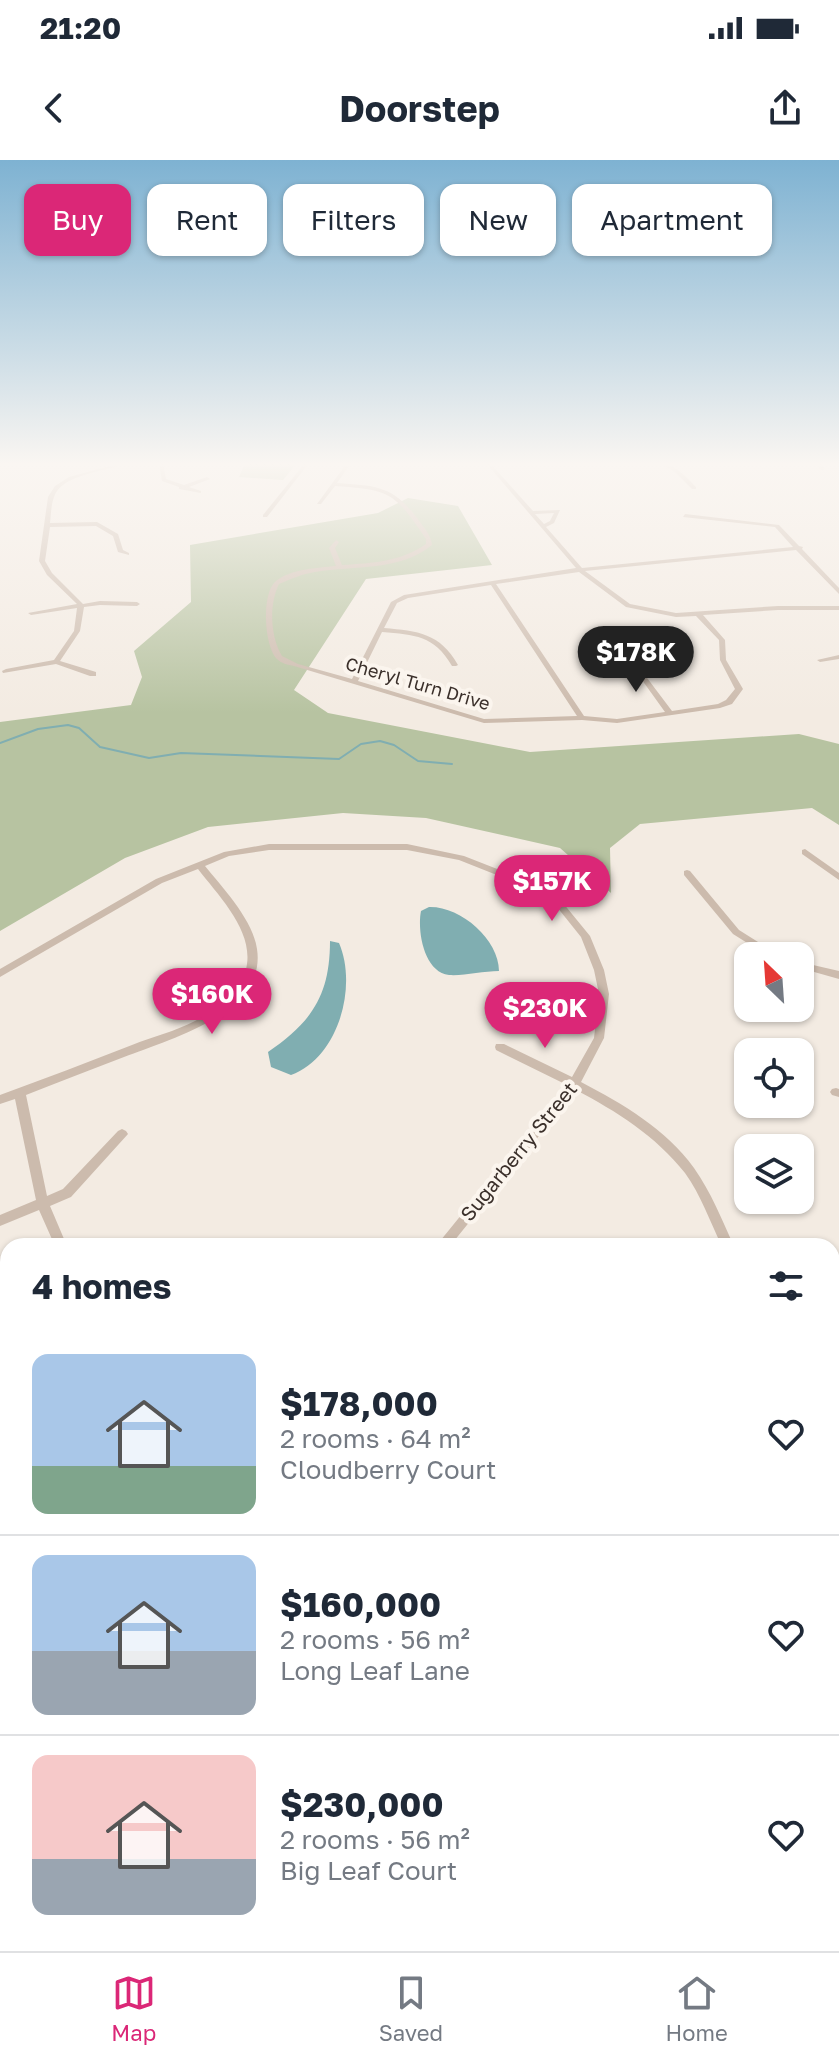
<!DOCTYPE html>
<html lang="en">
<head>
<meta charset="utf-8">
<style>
  :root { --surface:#fff; --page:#f6f6f7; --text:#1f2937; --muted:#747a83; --line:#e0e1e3; --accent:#db2777 }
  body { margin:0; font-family:"Golos Text",sans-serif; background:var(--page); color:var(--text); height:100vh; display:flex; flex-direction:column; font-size:30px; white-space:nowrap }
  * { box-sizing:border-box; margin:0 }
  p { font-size:26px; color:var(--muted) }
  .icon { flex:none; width:44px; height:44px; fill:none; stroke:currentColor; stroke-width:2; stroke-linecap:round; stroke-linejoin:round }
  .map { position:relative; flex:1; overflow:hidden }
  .drawer { position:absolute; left:0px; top:1078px; width:840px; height:714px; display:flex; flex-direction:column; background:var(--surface); border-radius:24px 24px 0 0; box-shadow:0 2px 6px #0004 }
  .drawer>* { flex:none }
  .top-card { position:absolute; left:24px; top:24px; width:792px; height:72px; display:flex; gap:16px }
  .needle { width:52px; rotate:335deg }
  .controls { position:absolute; left:734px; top:782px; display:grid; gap:16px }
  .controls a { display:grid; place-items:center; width:80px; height:80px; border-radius:16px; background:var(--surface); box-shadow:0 2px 6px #0004; font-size:40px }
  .price { position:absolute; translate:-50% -68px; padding:0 18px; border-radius:28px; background:var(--accent); color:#fff; font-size:26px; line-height:52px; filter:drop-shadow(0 2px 4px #0008) }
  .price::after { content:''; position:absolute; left:50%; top:48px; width:24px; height:18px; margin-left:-12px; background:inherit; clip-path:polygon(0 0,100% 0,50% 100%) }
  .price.active { background:#222; color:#fff }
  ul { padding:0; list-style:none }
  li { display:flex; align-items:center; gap:24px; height:200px; padding:0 32px }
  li+li { border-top:2px solid var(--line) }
  li span { display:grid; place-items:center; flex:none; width:224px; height:160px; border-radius:16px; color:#555 }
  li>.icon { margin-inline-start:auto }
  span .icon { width:96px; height:96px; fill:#fffc; stroke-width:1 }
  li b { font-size:34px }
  h2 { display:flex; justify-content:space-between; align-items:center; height:96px; padding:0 32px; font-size:34px }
  .pill { padding:0 28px; border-radius:16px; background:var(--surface); box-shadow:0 2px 6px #0004; font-size:28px; line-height:72px }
  .pill.active { background:var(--accent); color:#fff }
  .status { display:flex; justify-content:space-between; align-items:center; height:56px; padding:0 40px; background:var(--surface); direction:ltr }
  .status svg { height:22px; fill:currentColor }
  header { display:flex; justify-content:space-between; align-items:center; height:104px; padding:0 32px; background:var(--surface); font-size:36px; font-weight:700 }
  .dock { display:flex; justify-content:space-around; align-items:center; height:112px; border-top:2px solid var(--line); background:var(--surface); font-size:22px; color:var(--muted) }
  .dock a { display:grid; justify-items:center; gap:4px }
  .dock .active { color:var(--accent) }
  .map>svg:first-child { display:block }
</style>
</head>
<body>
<div class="status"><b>21:20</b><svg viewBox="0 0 49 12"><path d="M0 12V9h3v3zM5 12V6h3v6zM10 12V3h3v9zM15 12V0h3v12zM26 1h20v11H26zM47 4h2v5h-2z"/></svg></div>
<header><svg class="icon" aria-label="back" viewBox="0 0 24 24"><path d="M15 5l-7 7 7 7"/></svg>Doorstep<svg class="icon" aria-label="share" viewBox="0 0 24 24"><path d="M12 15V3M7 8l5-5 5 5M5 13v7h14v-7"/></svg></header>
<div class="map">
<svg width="839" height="1791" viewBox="0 0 839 1791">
  <rect width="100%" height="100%" fill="#f3ebe2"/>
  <path fill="#b7c3a1" d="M245,303h52l-14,17 -44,-3z
    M408,338l50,8 34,59 -126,14 -72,111 34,23 202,39 269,-18 40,10v81l-27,-17 -172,16 -30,24 1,45 -51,-45 -134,-30 -83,-5 -135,14 -83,31 -125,73v-209l131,-17 11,-28 -8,-26 57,-49 -1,-57 188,-32z
    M8,1741v43h315l-3,7h-320v-38z"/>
  <path fill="#80aeb1" d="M429,747c31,-1 70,32 70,64 -16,0 -35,5 -50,4 -25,-3 -32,-44 -28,-64z
    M330,781l9,2c19,44 -1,115 -48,132l-20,-8 -3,-15c44,-30 62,-57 62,-111z"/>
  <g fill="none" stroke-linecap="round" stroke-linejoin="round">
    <path stroke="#80aeb1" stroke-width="2" d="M0,583l38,-14 30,-4 11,3 21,19 49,11 32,-5 158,6 22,-15 19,-3 14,4 24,16 34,3"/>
    <path fill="#ccbbad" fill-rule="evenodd" d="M121,303h6c-19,8 -66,11 -73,34 -3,8 -3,18 -4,26l47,-1 21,12 5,16 6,3v2l-11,-3 -5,-16 -17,-10 -46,1 -5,34 7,12 31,31 17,-3 37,1 3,2 -3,2 -37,-1 -16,2 -4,24 -20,30 36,11v4h-6l-34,-12 -53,9 -1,-2 4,-2 48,-9 20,-29 3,-23 -46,7 -3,-2 49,-9 -30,-29 -8,-14 9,-64 7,-11 14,-9z
      M159,303h4l3,16 18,6 23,-8 3,2 -21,8 12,4v2l-22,-4v-2l-17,-6z
      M305,303h4l-42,54h-4v-2z
      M347,303h4l-14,20c42,3 57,3 83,39 6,8 11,14 12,23 -34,27 -76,20 -117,27 -13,2 -24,7 -36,12 -10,20 -9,52 3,72l16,8 54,15 39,-77 13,-7 172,-27 -90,-105h4l43,48 27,-1 -6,13 -8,4 36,41 211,-21 -18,-20 -92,-10 2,-3 94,11 20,21 4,1 -1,2 37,39v6l-43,-44 -211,21 45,33 46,9 102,-7h61v4h-61l-75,5 22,25 1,20 17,29 -11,15 -12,4 -103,15 -35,-3 -98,3 -190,-57c-6,-1 -13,-3 -17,-7 -13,-13 -16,-66 -1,-78 15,-12 41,-13 60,-15l-7,-18 7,-8 3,2 -4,6 7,17c31,-2 58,-3 84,-21v-5c-32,-47 -35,-49 -91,-53l-14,18h-4zM554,353l-4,8 -6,3 -9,-10zM579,412l47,35 50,10 20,-1 23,24 1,20 15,29 -9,11 -8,4 -46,7 -43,-57 -2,-1 -3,2 41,57 -48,7 -33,-3 -88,-132zM491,425l86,131 -93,3 -126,-38 24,-49c33,3 52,3 70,34h4l2,-1c-18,-32 -40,-34 -74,-37l13,-25 11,-5z
      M660,303c15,1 25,13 36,24v2h-4l-17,-17z
      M819,303h4l1,7 -5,-1z
      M839,495v4l-19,3 -3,-2z
      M269,684h138l57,12 64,25 35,22 27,33 14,34 5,24 -5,44 -23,44c42,22 85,47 113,86 17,24 28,52 40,78h-12c-12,-24 -21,-51 -37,-73 -29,-37 -69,-62 -109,-83l-126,156h-14l131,-161 -71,-35 -1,-3 1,-3h8l68,33 22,-39 5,-44 -5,-24 -13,-33 -24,-30 -35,-22 -63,-25 -52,-10h-138l-40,6 -24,10c18,22 48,54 52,83 10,64 -89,91 -133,108 -33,13 -66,25 -98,38l21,101 16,-7 55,-58 4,-2 4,2 2,3 -57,63 -21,9 17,40h-12l-16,-36 -39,16v-11l36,-15 -21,-101 -15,5v-9c44,-16 88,-33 132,-50 20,-8 44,-14 63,-24 20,-11 49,-32 52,-57 5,-35 -29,-69 -49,-95l-36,14 -162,94v-8l156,-90 68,-27z
      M805,689l34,24v7l-37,-26v-4z
      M687,710l3,1 49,59 41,26h-12l-35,-22 -49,-59v-4z
      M800,802l39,9v8l-39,-11z
      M836,928l3,1v8l-7,-2 -2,-3 2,-3z
      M832,1299l5,3 2,3v26l-5,-3 -2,-3z
      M839,1353v16l-7,2v-16z
      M784,1784h21l3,7h-21z"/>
    <path fill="#ccbbad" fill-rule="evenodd" d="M839,1161v16l-7,1v-16z
      M8,1216v22l-8,4v-22z"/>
  </g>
  <linearGradient id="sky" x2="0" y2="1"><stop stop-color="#7eb2d2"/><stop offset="0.55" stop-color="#faf6f2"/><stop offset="1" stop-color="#faf6f2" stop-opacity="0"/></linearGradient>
  <rect width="839" height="553" fill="url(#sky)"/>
  <g text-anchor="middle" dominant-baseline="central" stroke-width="8" stroke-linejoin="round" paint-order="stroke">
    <g font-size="18" fill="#3b302b" stroke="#fbf5ee">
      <text transform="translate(418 523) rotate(16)">Cheryl Turn Drive</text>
    </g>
    <g font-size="20" fill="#3b302b" stroke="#fbf5ee">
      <text transform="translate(518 991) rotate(-51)">Sugarberry Street</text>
    </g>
  </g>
</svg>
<div class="controls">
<a><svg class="needle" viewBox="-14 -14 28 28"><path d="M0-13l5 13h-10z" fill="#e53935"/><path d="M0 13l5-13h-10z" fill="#747a83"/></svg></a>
<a><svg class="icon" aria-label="locate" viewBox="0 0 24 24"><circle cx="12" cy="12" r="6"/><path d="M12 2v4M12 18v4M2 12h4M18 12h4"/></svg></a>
<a><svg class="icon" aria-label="layers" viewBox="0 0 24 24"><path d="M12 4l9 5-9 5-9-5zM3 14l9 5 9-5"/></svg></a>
</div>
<b class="price active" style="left:636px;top:534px">$178K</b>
<b class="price" style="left:552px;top:763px">$157K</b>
<b class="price" style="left:212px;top:876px">$160K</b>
<b class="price" style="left:545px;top:890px">$230K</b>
<div class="top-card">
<a class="pill active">Buy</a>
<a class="pill">Rent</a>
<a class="pill">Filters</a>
<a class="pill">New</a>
<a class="pill">Apartment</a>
</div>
<section class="drawer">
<h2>4 homes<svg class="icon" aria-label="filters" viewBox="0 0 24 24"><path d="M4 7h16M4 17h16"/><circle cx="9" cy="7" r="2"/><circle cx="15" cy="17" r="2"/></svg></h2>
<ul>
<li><span style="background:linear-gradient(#a9c7e8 70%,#7fa58c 0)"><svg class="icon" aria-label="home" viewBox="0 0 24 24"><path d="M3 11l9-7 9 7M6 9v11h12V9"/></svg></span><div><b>$178,000</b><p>2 rooms · 64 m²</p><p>Cloudberry Court</p></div><svg class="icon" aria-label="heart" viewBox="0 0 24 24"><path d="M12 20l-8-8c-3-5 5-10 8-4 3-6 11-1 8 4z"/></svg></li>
<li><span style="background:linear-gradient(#a9c7e8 60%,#9aa5b1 0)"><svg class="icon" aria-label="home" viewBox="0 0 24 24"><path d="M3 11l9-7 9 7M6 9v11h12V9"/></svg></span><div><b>$160,000</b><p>2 rooms · 56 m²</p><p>Long Leaf Lane</p></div><svg class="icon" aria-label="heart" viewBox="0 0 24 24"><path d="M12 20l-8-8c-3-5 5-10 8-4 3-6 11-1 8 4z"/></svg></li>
<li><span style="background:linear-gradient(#f6c9c9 65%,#9aa5b1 0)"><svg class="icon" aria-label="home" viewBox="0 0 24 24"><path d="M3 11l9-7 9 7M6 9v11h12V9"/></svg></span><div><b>$230,000</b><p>2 rooms · 56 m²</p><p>Big Leaf Court</p></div><svg class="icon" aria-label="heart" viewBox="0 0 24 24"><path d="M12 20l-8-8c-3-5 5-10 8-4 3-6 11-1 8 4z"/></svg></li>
</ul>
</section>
</div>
<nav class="dock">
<a class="active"><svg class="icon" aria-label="map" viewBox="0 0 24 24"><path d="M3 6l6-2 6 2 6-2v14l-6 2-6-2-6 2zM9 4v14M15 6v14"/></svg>Map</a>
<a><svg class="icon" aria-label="saved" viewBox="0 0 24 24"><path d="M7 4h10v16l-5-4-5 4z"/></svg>Saved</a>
<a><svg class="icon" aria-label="home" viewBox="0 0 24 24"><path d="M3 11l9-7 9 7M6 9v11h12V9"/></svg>Home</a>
</nav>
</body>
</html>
